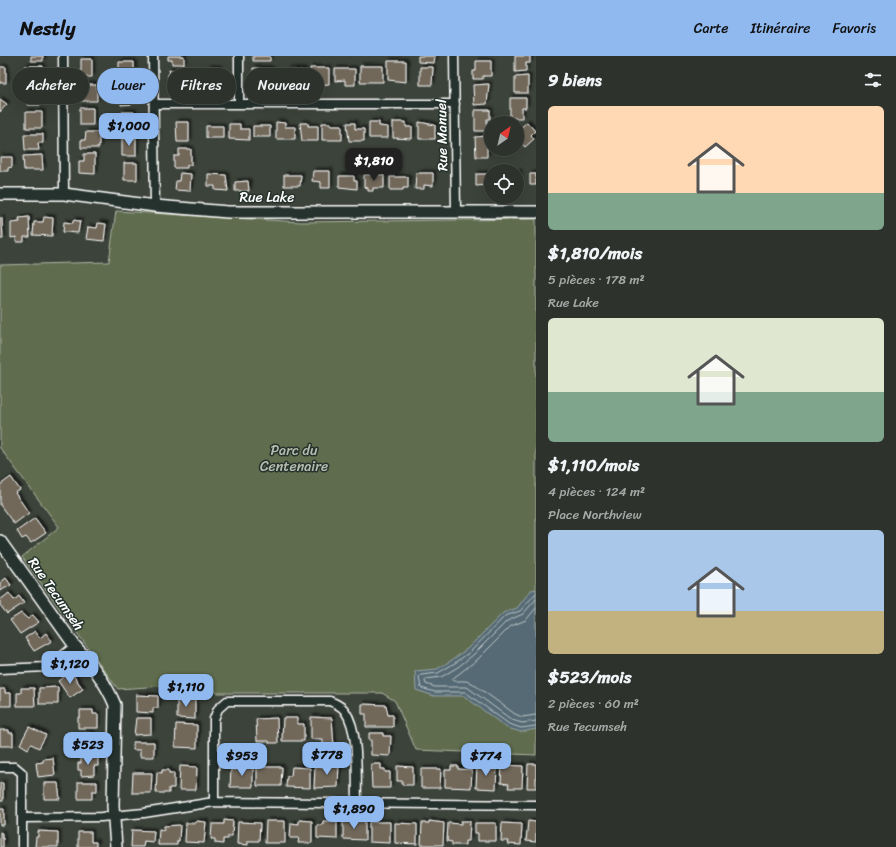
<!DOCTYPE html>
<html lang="fr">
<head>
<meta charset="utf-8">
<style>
  :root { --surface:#2d322c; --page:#393e38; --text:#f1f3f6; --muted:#a7aaa9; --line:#484d48; --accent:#90b9f0 }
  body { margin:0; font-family:Sriracha,sans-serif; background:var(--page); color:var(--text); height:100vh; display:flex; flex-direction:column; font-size:15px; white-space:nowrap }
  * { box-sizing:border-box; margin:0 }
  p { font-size:13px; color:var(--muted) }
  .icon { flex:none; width:22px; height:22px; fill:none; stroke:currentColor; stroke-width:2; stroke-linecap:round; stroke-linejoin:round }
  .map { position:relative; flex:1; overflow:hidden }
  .details { display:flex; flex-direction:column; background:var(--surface); width:360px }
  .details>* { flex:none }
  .banner { position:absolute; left:12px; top:12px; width:380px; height:36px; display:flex; gap:8px }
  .needle { width:26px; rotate:34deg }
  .buttons { position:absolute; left:484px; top:60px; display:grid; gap:8px }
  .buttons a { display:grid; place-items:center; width:40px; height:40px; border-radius:50%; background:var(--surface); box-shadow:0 4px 16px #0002,0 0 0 1px var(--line); font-size:20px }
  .price { position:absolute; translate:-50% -34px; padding:0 9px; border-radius:8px; background:var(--accent); color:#111; font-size:13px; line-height:26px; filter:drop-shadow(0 1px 2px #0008) }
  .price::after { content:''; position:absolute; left:50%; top:24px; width:12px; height:9px; margin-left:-6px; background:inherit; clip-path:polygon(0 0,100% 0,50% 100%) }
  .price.current { background:#222; color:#fff }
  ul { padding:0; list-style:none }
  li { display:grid; align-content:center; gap:8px; height:212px; padding:0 12px }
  li span { display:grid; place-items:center; height:124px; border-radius:6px; color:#555 }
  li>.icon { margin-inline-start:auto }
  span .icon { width:72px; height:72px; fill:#fffc; stroke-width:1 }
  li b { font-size:17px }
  h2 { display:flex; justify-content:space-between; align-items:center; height:48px; padding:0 12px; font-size:17px }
  .tag { padding:0 14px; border-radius:18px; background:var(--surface); box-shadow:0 4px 16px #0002,0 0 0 1px var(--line); font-size:14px; line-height:36px }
  .tag.current { background:var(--accent); color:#111 }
  header { display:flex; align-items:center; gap:24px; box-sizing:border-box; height:56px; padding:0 20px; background:var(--accent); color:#111 }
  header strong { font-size:19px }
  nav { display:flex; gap:22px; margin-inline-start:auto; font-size:14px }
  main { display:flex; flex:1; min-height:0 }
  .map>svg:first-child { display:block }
</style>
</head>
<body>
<header>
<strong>Nestly</strong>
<nav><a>Carte</a><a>Itinéraire</a><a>Favoris</a></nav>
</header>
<main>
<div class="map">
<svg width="536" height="791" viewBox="0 0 536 791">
  <defs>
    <filter id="shadow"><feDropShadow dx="2.5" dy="-2.5" stdDeviation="1" flood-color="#0009"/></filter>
  </defs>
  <rect width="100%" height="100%" fill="#3c433a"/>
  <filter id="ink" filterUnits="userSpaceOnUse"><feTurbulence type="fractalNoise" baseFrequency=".025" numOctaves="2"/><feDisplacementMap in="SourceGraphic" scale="8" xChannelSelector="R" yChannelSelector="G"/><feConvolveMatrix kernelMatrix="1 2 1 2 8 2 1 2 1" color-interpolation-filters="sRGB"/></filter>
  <g filter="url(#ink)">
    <path fill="#5f6c4d" stroke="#afb6a6" d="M116,155l185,11 235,-3v536l-120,-5 -21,-49 -13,-8h-165l-10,-10 -89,6 -96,-132 37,-30 -59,-79v-183l109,-3z"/>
    <path fill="#566b74" stroke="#9aa6ac" d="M536,533v140l-15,3 -14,-4 -43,-32h-30l-18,-6 -1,-19 22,-2 15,-9 15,-11 36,-36 14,-5 14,-18z"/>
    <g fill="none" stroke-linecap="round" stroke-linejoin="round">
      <path stroke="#bbc4c7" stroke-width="1" d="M536,537l-16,18 -15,5 -35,36 -15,11 -17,10 -17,2 -2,2 2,11 14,4h30l44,32 12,4 15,-2
        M536,543l-13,15 -16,7 -34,34 -15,12 -17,10 -15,2 -1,2 1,3 9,3h32l45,33 10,3 14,-2
        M536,552l-10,12 -15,6 -34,34 -25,19 1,2h13l6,2 43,31 7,3 14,-2"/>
    </g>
    <path fill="#71675a" stroke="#fff" filter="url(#shadow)" d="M31,0h12v5h-12z
      M168,0h16v8h-12v-4h-4z
      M253,0h17v5h-17z
      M418,0h17l-1,7 -16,-1z
      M515,0h15v7h-4v8l-11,1z
      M81,3h11v18h-11z
      M388,5h18v21l-18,-2z
      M476,5h15v15h-8v3h-10v-8h3z
      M119,6h15v19h-15z
      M25,10h18l-1,10h-4v7h-14z
      M360,10h23v16h-23z
      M0,11h6v16h-6z
      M420,11h13l-1,18h-12z
      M207,12h12v17h-12z
      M253,12l18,1v16h-12v-8h-6z
      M310,12h19v16l-11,1v-5h-8z
      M335,13h20v16h-10v-5l-10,1z
      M169,14h12v17h-13v-13h2z
      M288,14l17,1 -1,13 -17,-1z
      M528,20v17h-13v-16z
      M489,28l-2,20 -13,1 -1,-20z
      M83,29h14v16h-18v-9h4z
      M27,31h13v18h-13z
      M120,31h13v17l-12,1z
      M510,42h16v10h-4v10h-12z
      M0,43l7,5 -7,8z
      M80,52h13v17h-13z
      M475,54h15v9h-3v12h-12z
      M26,56h16v16h-16z
      M122,56h12v17h-12z
      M176,66h13v20h-12z
      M276,66l9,1v4h10v12h-19z
      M369,66h10v4l9,1v11h-19z
      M393,66h13v5h6v12l-19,-1z
      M419,66l16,3v14h-16z
      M527,66l8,9 -4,4 3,4 -9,8 -8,-8v-8z
      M300,67h8v3h10v15h-16z
      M322,67h9v2h11v15h-20z
      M347,67h8v6h9v12h-15z
      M229,68h11v5h9v11l-20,-1z
      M206,70h17v12h-17z
      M253,70h17v11h-17z
      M86,76h13v16h-18v-8h4z
      M24,78h19v9h-5l1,7h-14z
      M487,80v21h-11l-1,-20z
      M122,82h14v18h-14z
      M179,93h12v16h-4v3h-13v-12h5z
      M84,98h11v20l-16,-1v-12h5z
      M42,99l1,15h-19l-1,-14z
      M0,101h12v10l-4,1v3h-8z
      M124,107h13v17h-13z
      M313,115h17v17h-9v-6l-9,-1z
      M517,116h2v15h-2z
      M180,117l11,1 -1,17 -15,-1 1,-9h3z
      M416,117h17v13l-9,-1v4h-9z
      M208,118l18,1 2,16 -13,-1v-4h-7z
      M476,118h15v14h-3v-3l-12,1z
      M530,118h6v11h-6z
      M284,119h17l-1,11h-16z
      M364,119h20v13h-11v3h-5v-3l-4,-1z
      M339,120h15v5h3v8l-18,-2z
      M390,121h18v11h-5v2h-13z
      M248,125l1,10h-14v-9z
      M29,161l1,20h-6v5h-8v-5l-5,1v-15l9,-1 -1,-4z
      M44,161l9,1 -1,18 -19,-1 1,-13h9z
      M0,162h2l1,21h-3z
      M73,164l7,1 -2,12 -15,-1 1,-10 9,1z
      M98,167l8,1 -2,17 -18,-2 2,-12 9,1z
      M11,421l9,13 -5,3 14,20 -15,11 -14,-19v-20z
      M35,462l11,15 -15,10 -5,-6 -4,2 -5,-8z
      M6,522l5,7 -11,6v-8z
      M9,537l5,7 5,-4 5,7 -17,11 -7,-9v-5z
      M21,557l7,6 5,-4 6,7 -19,12 -10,-14z
      M35,575l5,7 6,-5 6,8 -18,10 -9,-13z
      M71,616l12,17 -13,9 -12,-17z
      M58,631v17h-19v-16z
      M21,632h13l1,18h-18v-13h4z
      M0,633h5v4h6v13h-11z
      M136,639l22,1v12h-5v5l-17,-1z
      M177,640l18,1v22l-18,-1z
      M362,648l24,1 2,10h5v12h-27v-13h-4z
      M80,654h13v4h5v14h-20v-11h2z
      M311,661l21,1 2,29h-11v-8h-12z
      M136,662h15v16l-17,1z
      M277,662l1,25h-9v-2h-12l-1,-22z
      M283,662h14v6h7v17h-22z
      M176,668l21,1v23l-22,-1z
      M29,671l17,8 -7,13 -8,-4 -3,5 -8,-5z
      M0,674h9v3h4v13h-13z
      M84,677h8v10l6,-1v9l-20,1v-14l6,-1z
      M369,677h14v3h8l-1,20 -19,-1v-15h-2z
      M133,686h21v15h-14v-7h-7z
      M81,701h17v9h-4v9l-13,1v-6h-3v-7h3z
      M53,702l2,17 -17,2 -2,-14 7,-1v-3z
      M324,706l15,1 -1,24 -24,1 1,-22 9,1z
      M371,708h10v5h4v3h5v16h-18z
      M528,708h8v24h-9z
      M477,709l20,1 -1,23 -20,-1z
      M502,709l21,1 -1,22h-14l1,-4 -8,-1z
      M180,710l17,1 -1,23h-17z
      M397,710l16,1v18h-11v-4h-5z
      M451,710h7v3l14,1 -1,18 -26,-1v-17h6z
      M236,711h17v20h-23l1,-18 5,1z
      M257,711h25l-1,19h-24z
      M292,711l18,1v20l-24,-1 1,-11h4z
      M421,713h20l-1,19h-19z
      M162,714h7v3h5v15h-5v5h-13l1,-21 5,1z
      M133,717h19l-1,20h-19z
      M78,726h19v9h-5v8h-14z
      M0,727h3v18h-3z
      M44,727h14l2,16h-16z
      M0,753h4v16h-4z
      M224,764l9,1 -1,15h-4v3h-5v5l-8,-1v-4h-4l1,-15h12z
      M299,764l13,1v22h-14l1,-5h-9l1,-15 8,1z
      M196,765l10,1 -2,21 -19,-1 1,-19h10z
      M266,765h19v22h-20z
      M323,765h14v18l-20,-1v-13h6z
      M343,765h22v19l-22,-1z
      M429,765l15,2 -1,22h-22l1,-22h7z
      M461,765h9l-1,20h-4v4h-13v-3l-5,-1 1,-18 13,1z
      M528,765l8,1v20l-10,-1z
      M238,766l22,1 -1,18h-11v4l-11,-1z
      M369,766h21v21l-21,-1z
      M395,767l22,1v20l-22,-1z
      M475,767h21v18h-18v-8h-3z
      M502,767l20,1 -1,21 -14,-1 1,-3h-7z
      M180,769l-1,16h-2v4h-19l1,-16 5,1v-4z
      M132,774l22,1 -1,11 -9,-1 -1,6h-12z
      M38,775l20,1v15h-23l1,-10h2z
      M0,776l2,1v5h1v9h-3z
      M78,776h13v10h5v5h-18z"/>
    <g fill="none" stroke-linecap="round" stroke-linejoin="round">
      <defs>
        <path id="minor" d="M63,0l1,138
          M153,0l2,150
          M454,0l2,157
          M239,47v-47
          M154,48h301
          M0,613l48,-2 27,-21
          M0,711h15l7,6v74
          M214,746v-83l4,-10 9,-8h103c6,3 12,5 15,10 15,21 11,68 12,92
          M23,762l78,-1 43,-4 70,-11 322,3"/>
        <path id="tertiary" d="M0,138h64l91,12 73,6h308
          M0,485l75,105c16,17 31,37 40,59l-2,101 3,41"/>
      </defs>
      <use href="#minor" stroke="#fff" stroke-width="11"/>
      <use href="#tertiary" stroke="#fff" stroke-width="14"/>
      <use href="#minor" stroke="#26332d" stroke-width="8"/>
      <use href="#tertiary" stroke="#26332d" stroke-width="11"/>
    </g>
  </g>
  <g text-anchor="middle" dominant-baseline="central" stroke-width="3" stroke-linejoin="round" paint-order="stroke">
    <g font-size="14" fill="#fff" stroke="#26332d">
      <text transform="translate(442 79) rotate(-91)">Rue Manuel</text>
      <text x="267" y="141">Rue Lake</text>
      <text transform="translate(56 538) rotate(55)">Rue Tecumseh</text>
    </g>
    <g font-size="14" fill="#b7bdaf" stroke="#26332d">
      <text x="294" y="394">Parc du<tspan x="294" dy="16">Centenaire</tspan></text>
    </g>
  </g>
</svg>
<div class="buttons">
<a><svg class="needle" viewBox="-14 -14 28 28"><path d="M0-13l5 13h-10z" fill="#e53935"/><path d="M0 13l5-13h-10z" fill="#a7aaa9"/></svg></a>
<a><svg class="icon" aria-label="locate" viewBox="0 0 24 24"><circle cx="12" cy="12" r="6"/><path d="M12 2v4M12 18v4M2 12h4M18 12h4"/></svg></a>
</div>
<b class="price" style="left:129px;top:91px">$1,000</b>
<b class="price current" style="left:374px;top:126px">$1,810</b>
<b class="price" style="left:70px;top:629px">$1,120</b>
<b class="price" style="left:186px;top:652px">$1,110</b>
<b class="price" style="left:88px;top:710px">$523</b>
<b class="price" style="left:327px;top:720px">$778</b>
<b class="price" style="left:242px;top:721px">$953</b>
<b class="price" style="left:486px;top:721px">$774</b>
<b class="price" style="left:354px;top:774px">$1,890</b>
<div class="banner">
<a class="tag">Acheter</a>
<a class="tag current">Louer</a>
<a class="tag">Filtres</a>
<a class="tag">Nouveau</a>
</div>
</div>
<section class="details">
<h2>9 biens<svg class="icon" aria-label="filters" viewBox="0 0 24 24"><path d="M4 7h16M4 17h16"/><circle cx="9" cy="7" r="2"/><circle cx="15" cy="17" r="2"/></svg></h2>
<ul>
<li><span style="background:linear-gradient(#ffd9b3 70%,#7fa58c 0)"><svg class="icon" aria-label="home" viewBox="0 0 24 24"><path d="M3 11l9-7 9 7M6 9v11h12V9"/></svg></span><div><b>$1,810/mois</b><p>5 pièces · 178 m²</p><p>Rue Lake</p></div></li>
<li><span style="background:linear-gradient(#dfe7d0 60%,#7fa58c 0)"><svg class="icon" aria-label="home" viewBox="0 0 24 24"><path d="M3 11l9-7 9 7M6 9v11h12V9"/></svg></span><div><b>$1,110/mois</b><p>4 pièces · 124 m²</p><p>Place Northview</p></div></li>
<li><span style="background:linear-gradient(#a9c7e8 65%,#c2b280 0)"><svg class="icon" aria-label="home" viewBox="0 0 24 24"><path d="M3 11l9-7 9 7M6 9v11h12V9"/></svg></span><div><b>$523/mois</b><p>2 pièces · 60 m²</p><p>Rue Tecumseh</p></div></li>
</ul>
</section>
</main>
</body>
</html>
